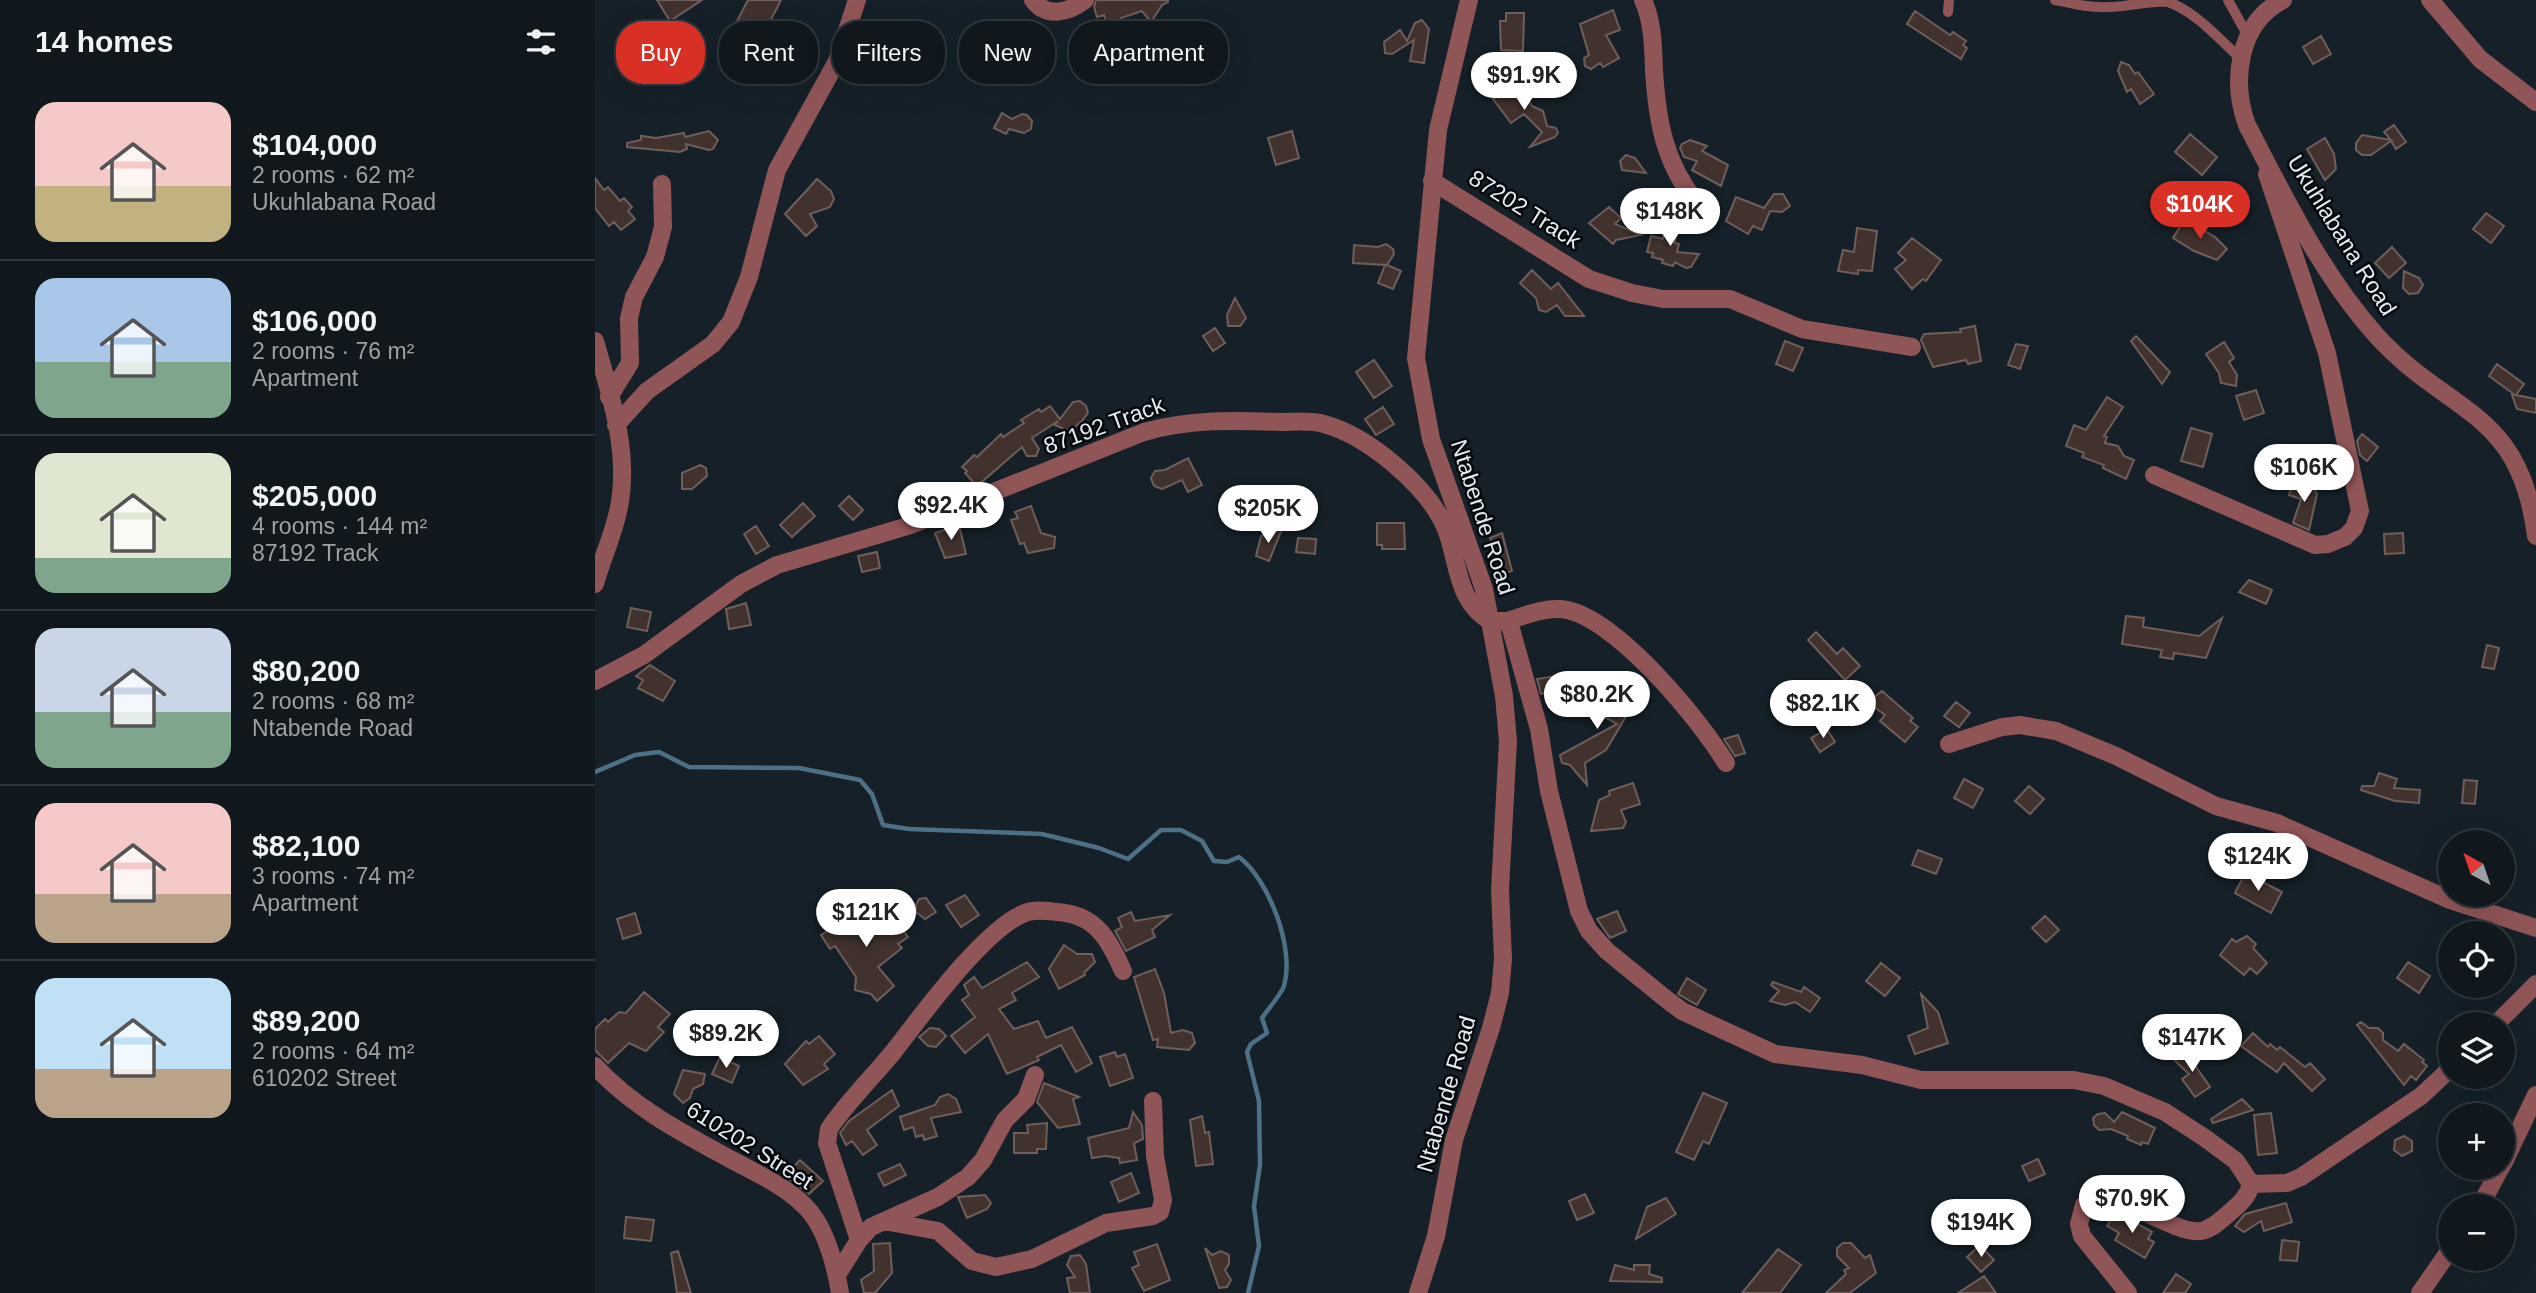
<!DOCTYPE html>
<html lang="en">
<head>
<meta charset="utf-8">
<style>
  :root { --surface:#10181e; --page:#1e252b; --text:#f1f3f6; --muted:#9ca0a4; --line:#30373c; --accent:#d93025 }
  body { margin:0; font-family:Helvetica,sans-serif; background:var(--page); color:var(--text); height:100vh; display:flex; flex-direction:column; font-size:26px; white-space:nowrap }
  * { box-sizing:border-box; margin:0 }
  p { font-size:23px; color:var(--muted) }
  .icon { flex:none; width:38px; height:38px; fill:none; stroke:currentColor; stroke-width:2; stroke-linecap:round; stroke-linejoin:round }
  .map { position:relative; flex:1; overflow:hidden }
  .side { display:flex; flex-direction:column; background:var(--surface); width:595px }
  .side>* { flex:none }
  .top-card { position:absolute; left:21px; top:21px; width:665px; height:63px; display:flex; gap:14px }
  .needle { width:46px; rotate:320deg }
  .tools { position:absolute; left:1843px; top:830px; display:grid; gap:14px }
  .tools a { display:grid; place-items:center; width:77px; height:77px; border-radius:50%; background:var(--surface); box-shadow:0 7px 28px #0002,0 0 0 2px var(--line); font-size:35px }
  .price { position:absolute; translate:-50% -60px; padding:0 16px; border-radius:24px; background:#fff; color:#222; font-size:23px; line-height:46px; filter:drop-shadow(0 2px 4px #0008) }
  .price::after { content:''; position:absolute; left:50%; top:42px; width:21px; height:16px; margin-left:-10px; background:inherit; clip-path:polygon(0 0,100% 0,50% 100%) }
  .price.active { background:var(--accent); color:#fff }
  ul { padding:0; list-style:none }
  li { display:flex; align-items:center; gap:21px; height:175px; padding:0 35px }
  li+li { border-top:2px solid var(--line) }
  li span { display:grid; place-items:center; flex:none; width:196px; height:140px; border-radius:21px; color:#555 }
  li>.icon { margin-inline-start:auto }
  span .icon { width:84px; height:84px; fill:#fffc; stroke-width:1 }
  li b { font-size:30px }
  h2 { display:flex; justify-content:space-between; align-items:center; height:84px; padding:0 35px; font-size:30px }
  .pill { padding:0 24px; border-radius:28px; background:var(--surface); box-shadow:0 7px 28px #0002,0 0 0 2px var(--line); font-size:24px; line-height:63px }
  .pill.active { background:var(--accent); color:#fff }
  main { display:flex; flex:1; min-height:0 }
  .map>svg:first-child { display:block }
</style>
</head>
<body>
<main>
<section class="side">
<h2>14 homes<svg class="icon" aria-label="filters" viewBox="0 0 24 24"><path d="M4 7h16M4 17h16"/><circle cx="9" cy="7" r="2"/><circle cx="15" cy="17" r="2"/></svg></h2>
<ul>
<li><span style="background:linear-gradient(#f6c9c9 60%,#c2b280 0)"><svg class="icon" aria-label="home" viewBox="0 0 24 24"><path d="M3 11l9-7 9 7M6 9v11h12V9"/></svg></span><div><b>$104,000</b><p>2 rooms · 62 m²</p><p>Ukuhlabana Road</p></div></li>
<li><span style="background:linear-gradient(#a9c7e8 60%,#7fa58c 0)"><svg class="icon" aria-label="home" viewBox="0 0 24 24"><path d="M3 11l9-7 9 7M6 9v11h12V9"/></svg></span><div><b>$106,000</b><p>2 rooms · 76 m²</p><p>Apartment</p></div></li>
<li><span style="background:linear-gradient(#dfe7d0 75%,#7fa58c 0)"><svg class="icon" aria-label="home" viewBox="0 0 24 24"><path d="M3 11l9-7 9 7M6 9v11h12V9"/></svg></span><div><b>$205,000</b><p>4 rooms · 144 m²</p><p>87192 Track</p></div></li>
<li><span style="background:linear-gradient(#c9d6e8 60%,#7fa58c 0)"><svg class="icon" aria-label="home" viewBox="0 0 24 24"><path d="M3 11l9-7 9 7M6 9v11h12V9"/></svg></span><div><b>$80,200</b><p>2 rooms · 68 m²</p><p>Ntabende Road</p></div></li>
<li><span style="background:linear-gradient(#f6c9c9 65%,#b9a48a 0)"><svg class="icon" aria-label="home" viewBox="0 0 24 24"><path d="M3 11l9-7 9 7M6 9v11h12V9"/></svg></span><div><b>$82,100</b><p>3 rooms · 74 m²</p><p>Apartment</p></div></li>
<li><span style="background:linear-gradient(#bfe0f5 65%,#b9a48a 0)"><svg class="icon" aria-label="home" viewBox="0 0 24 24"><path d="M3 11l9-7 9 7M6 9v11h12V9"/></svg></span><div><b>$89,200</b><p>2 rooms · 64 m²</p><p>610202 Street</p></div></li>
</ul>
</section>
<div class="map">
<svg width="1941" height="1293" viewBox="0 0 1941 1293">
  <rect width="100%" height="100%" fill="#152028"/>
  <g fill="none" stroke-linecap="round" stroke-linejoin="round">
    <path stroke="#4e7086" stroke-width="4.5" d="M0,772l40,-17 24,-3 30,15 110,1 61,12 12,14 11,31 26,4 133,5 57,14 29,11 33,-29h20l21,11 12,20 13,1 12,-5c30,23 56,91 45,129 -4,10 -15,22 -22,32l5,15 -16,11 -4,8 12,49 1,64 -6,41 5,40 -11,47"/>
  </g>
  <path fill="#41322e" stroke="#6f5e5a" stroke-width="2" d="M62,0h45l-32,21z
    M153,0h33l-21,41 -26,-14z
    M501,0h72v2l-6,3 -11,17 -9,-11 -21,7 2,5 -15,5 -4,-13 -7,2 -3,-10z
    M1018,10l7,20 -14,5 13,23 -16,9 -3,-4 -9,6 -6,-3 -1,-8 5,-3 -9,-31z
    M1320,11l35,24 3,-3 13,9 -3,4 4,3 -6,11 -54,-35z
    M911,13h18l-1,38 -22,-1 -1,-29h6z
    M827,20l7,9 -5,34 -14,-2 4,-21 -22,14 -7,-1 -1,-11 16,-12 7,11 8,-18z
    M393,32l8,32 -14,4 -2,-7 -5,1 -4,-18 4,-1 -2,-7z
    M1726,36l10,18 -18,10 -10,-17z
    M1526,62l8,3 6,9 3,-2 16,22 -14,10 -9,-15 -4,3 -9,-21z
    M921,83l16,23 11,5 4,15 9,2 2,5 -3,4 -25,10 12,-15 -18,-18 -13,9 -18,-24z
    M407,113l10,6 10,-5 5,1 5,6 -1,8 -7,4 -15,-4 -3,5 -12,-6z
    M1799,125l12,17 -10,7 -5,-8 -20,14h-9l-6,-5v-7l6,-8 29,5 -7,-8z
    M114,131l9,9 -5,9 -4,1 -23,-6 1,5 -7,3 -53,-5v-4l14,-3v-4l15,2 28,-5 1,4z
    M697,131l7,27 -23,7 -8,-27z
    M1595,134l27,23 -15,18 -27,-23z
    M1730,138l9,16 2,15 -11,11 -18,-31z
    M1095,140l17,6 -5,5 26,14 -7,21 -29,-16 5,-9 -13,-4 -4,-9 2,-4z
    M1031,155l9,3 11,15 -24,-3 -2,-9z
    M0,178l9,12 4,-3 12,14 4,-3 8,9 -4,4 7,8 -14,11 -7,-8 -5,4 -14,-18z
    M222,179l14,12 3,8 -4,8 -20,7 7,12 -11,10 -21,-22z
    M1179,194h9l7,12 -8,6 -12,-1 -8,19 -9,-4 -5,8 -22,-13 10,-24 28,11z
    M1014,207l12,11 -6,6 26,11 -25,5 -3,4 -24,-21z
    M1891,213l18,13 -13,17 -18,-14z
    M1070,219l12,1 -2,23 4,1 -2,8 22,2 -8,13 -5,1 -11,-6 -2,4 -11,-3 1,-3 -11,-3 1,-4 -6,-1 4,-16 12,3z
    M1588,222l6,4 2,-3 24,14 12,12 -10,11 -23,-9 -21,-13z
    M1262,228l20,3 -5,40 -14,-1v4l-20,-3 5,-21 11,2z
    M1317,238l29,22 -15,21 -3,-2 -11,10 -17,-20 11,-9 -8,-7z
    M791,244l7,5 1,5 -7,11 14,6 -8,18 -15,-6 7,-18 -32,-2 1,-18 24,2z
    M1797,247l14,16 -17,15 -14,-15z
    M937,270l19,19 7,-6 26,33h-19l-8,-11 -11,7 -7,-2 -3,-12 -16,-15z
    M1809,271l15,7 4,7 -5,8 -9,1 -6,-6z
    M640,298l11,20 -6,8h-12l-1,-11z
    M1380,326l6,35 -13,3 -2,-4 -33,7 -12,-27 3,-6 37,-2 -1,-3z
    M620,328l10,15 -12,8 -10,-15z
    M1541,336l34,36 -8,12 -31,-43z
    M1190,341l18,7 -10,23 -17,-7z
    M1629,342l10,16 -5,4 8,13 -1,11 -15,-3 -2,-10 -13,-19z
    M1421,344l12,2 -8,23 -12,-4z
    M779,360l18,26 -18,12 -18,-26z
    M1902,364l27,20 -8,11 20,4v14l-19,-4 -5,-14h3l-26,-19z
    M1661,390l8,23 -20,7 -8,-24z
    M1512,397l16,10 -19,29 3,1 -2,6 13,3 6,10 10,4 -8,19 -23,-11 1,-3 -22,-8 2,-4 -18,-7 8,-21 12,5z
    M485,401l6,5 2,7 -7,9 -12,9 -14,-6 3,-4 -26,17 7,11 -3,7h-9l-5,-9 -45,39 -12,-13 2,-2 -5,-4 12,-12 3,2 24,-23 2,3 21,-14 -3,-3 18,-11 2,3 9,-6 10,13 13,-17z
    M788,407l11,17 -18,11 -11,-16z
    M1596,428l21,6 -9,33 -22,-6z
    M1767,434l16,13 -11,14 -7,-6 -3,-14z
    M593,458l14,27 -14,7 -6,-12 -20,9 -8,-3 -3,-8 4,-7 10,-1z
    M105,465l6,3 1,8 -15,13h-10v-16z
    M1698,482l21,7 3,5 -8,36 -16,-7 8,-24 -12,-4z
    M254,496l14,14 -10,10 -14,-14z
    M208,503l12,13 -23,21 -12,-12z
    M436,506l10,27 14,4 -1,11 -26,5 -4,-10 -4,1 -9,-24 7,-2 -3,-6z
    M782,523h27l1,26h-23v-4h-5z
    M364,525l7,29 -21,4 -10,-25z
    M161,526l13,20 -13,8 -12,-20z
    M687,529l-13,32 -13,-5 5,-20z
    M907,533l10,38 -8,2 -14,-35z
    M1808,533l1,20 -19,1 -1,-20z
    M703,538l18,1 -1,15 -19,-2z
    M282,552l3,16 -18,4 -4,-16z
    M1654,580l23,10 -6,14 -27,-12z
    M151,603l5,22 -22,4 -3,-20z
    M36,608l20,4 -4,19 -20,-4z
    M1531,616l18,2 -1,9 56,9 23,-18 -16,40 -32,-5 -1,6 -13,-2 2,-7 -40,-6z
    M1221,632l21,22 6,-6 17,18 -15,14 -37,-40z
    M1892,645l12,3 -5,21 -12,-2z
    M55,665l25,16 -12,20 -25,-13 5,-8 -7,-4z
    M968,675v3l6,-1 2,13 -30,4 -4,-15z
    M1010,687l13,7 -3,5 16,9 -25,42 -21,13 2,22 -17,-20 -8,-2 -2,-8 57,-31 -32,-18 9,-16 7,4z
    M1287,691l31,27 -3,3 8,6 -13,15 -25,-21 5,-6 -11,-8 -2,-8z
    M1361,702l14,11 -11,14 -15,-11z
    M1232,729l8,13 -15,10 -9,-14z
    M1143,735l7,18 -10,3 -11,-17z
    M1784,773l18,6 -3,9 26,2 -1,13 -24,-2 -34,-11 1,-4h12z
    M1369,779l19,10 -10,19 -19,-10z
    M1869,780l13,1 -2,23 -13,-1z
    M1038,783l7,21 -19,6 5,12 -3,6 -32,3 8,-31 11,-5 -1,-4z
    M1434,786l15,13 -14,15 -15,-13z
    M1323,850l24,9 -6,15 -24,-9z
    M1650,873l37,19 -11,21 -36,-20z
    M370,895l14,20 -18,12 -15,-22z
    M331,898l10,14 -11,7 -9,-7v-7l3,-6z
    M281,907l14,17 5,-4 13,17 -10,7 4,4 -24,19 16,19 -17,15 -6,-7 -16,-4 1,-13 -21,-31 -5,3 -9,-14 6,-4 -4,-5 18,-12 12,12z
    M1022,911l9,20 -16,7 -13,-19z
    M536,912l4,9 35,-6 -18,15 3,7 -29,14 -11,-20 7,-4 -4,-9z
    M40,913l6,20 -18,6 -6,-20z
    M1450,916l14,14 -13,12 -14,-14z
    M1652,936l9,8 -3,4 14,15 -10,11 -7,-6 -6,7 -24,-20 12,-16 4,3z
    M469,945l13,9h15l3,8 -11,11 1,2 -26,14 -10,-20z
    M432,962l12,15 -27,16 4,7 -17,9 15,20 24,-8 8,17 26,-11 20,36 -16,9 -15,-27 -24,12 2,3 -32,14 -19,-40 -23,19 -14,-17 24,-19 -13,-17 7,-5 -5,-10 10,-8 8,11z
    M1813,962l22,14 -11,17 -22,-15z
    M1286,963l19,15 -15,18 -19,-15z
    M560,969l9,24 7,40 12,-3 9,3 3,10 -6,7 -32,-3 1,-8 -5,1 -19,-63z
    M1092,978l19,12 -9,15 -19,-11z
    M1178,982l28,10 3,-5 16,11 -10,14 -15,-10 -10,3 -15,-4 9,-10 -8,-6z
    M49,992l26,22 -12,13 6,5 -18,19 -17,-8 -21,20 -13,-13v-21l10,-10 3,3 11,-10 7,1z
    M1326,994l17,18 10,31 -33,11 -7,-18 20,-8z
    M1766,1022l8,6h9l5,5v7l15,11 6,-7 20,16 -2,2 5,4 -11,14 -5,-4 -7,9 -47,-60z
    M335,1028l9,1 7,7 -10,11 -8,-1 -9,-9z
    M1658,1033l15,14 2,-3 7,6 3,-3 25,20 5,-4 15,16 -13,12 -28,-28 -7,9 -36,-26z
    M224,1036l16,18 -11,10 4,5 -25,16 -18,-21 21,-23 3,3z
    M1588,1048l27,39 -15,10 -13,-18 7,-5 -14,-13v-5z
    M520,1052l2,5 8,-3 8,24 -23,8 -10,-29z
    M125,1057l19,9 -7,17 -20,-9z
    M88,1070l22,4 -2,10 -10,5 -3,9 -7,5 -9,-9z
    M449,1083l35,14 -6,2 7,25 -22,4 -21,-26z
    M297,1090l7,16 -32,24 10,15 -14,10 -11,-14 -6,4 -6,-12 9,-12z
    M1108,1093l24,10 -18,41 -6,-3 -9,19 -18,-8z
    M353,1094l8,5 5,13 -30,6 6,18 -13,4 -1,-5 -7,2 -3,-10 -9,3 -4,-13 35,-12 5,-8z
    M1647,1099l11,11 -40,13 -2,-4z
    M538,1112l9,13 1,14 -9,4 3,17 -17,3 -1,-5 -14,-2 -13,2 -4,-20 41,-10z
    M1527,1112l33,16 -7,16 -6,-2 -1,3 -14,-6 1,-3 -17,-7 -12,1 -5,-5 -1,-7 5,-4 7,-1 9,9z
    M1676,1113l6,40 -19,2 -4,-40z
    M607,1116l3,17 4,-1 4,32 -17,2 -6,-46z
    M452,1123l-1,26h-9v4h-23v-20h14l-1,-8z
    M1809,1136l8,5v10l-10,5 -8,-6 1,-10z
    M1443,1159l7,15 -16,7 -7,-15z
    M205,1160l23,21 -14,13 -24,-18z
    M305,1164l6,11 -22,11 -6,-12z
    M536,1173l8,20 -20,9 -8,-20z
    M990,1194l9,19 -17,7 -8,-19z
    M390,1195l6,8 -4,6 -20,9 -9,-21z
    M1071,1198l10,16 -40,25 11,-32z
    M1691,1203l6,19 -28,9 -3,-10 -17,11 -9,-6 10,-12z
    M1521,1212l36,20 -4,7 6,3 -9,16 -30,-18 4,-7 -12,-7z
    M31,1217l28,3 -3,21 -27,-3z
    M1687,1240l17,2 -2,19 -17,-1z
    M295,1243l2,30 -17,20h-11l-3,-13 13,-9 -1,-27z
    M1248,1243h8l14,15 5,-3 6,18 -26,20h-24l20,-19 -2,-4 5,-2 -12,-12v-8z
    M562,1244l13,36 -26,11 -12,-23 7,-3 -5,-13z
    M1385,1245l14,15 -13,12 -14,-15z
    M610,1248l7,7 9,-4 8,4v9l-4,6 6,10 -4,7 -8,1z
    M1183,1249l23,16 -21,28h-38z
    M83,1251l13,42h-14l-6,-40z
    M485,1255l6,9 4,29h-20l-3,-15 8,-1 -8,-12 4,-9z
    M1020,1265l19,5v-5h16l-1,9 13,4v4l-52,-1z
    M1581,1274l15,10 -6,9h-22z
    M1389,1276l12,17h-38z"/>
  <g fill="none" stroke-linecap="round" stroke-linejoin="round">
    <path stroke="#905557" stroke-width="10" d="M1460,0c19,4 35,8 54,7 19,0 40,-7 59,-5 27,9 52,38 73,57
      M1633,0l20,36
      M1353,12l1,-12"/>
    <path stroke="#905557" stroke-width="18" d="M438,0c14,19 36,12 52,0
      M1048,0c10,22 10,46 11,70 3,50 10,92 42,132
      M837,181l157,98 43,14 31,6h67l72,30 110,18
      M0,341c15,52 35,111 24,166 -5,27 -17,51 -24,77
      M14,397l21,-34 -1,-45 5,-21 21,-40 8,-30 -1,-43
      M21,425l31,-34 66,-47 18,-22 18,-45 28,-107 60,-109 20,-61
      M1559,475l161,70 13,-1 17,-7 9,-9 6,-17 -33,-158 -60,-179
      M912,621c17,-5 35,-13 53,-12 52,3 140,111 166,154
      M0,681l49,-26 97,-71 36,-19 134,-40 233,-93c46,-13 90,-12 137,-10 13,0 30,-2 43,2 44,12 104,62 122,105 13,34 10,72 44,92h17l4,8 28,100 10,62 30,120 10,20 18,20 59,48 16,12 93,43 87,11 59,15h153l30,6 61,26 40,26 31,23 15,23c-3,14 -13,21 -23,30 -7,6 -16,15 -27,17 -21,4 -73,-31 -100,-36l-17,10 -5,19 3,12 46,57
      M1354,744l53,-17 18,-2 36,6 60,25 100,50 61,17 173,77 86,28
      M1901,1024l40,-40
      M0,1066c37,41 89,68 137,94 26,14 60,29 79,53 16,20 25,55 29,80
      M1656,1184l36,-1 14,-6 120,-81 29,-27
      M289,1221l54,10 34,30 24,6 36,-8 74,-36 47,-7 7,-4 3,-12 -8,-44 -2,-55
      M264,1240l-32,-97 2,-14c19,-28 44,-52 65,-78 28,-36 91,-123 131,-138 10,-4 22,-2 32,-1 38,2 52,27 66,59
      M242,1275l22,-35 12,-13 67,-30 30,-20 15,-17 22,-40 21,-21 9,-24"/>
    <path stroke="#905557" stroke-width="18" d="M1688,0c-45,23 -52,81 -36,125 37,71 75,150 129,210 72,80 144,73 160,201
      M1835,0l50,59 56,43
      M1908,1164l33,-69
      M1885,1206l21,-39
      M823,1293l18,-57 18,-96 37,-112 9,-35 3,-34 -3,-69 8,-149 -4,-45 -20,-107 -53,-150 -15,-81 22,-228 31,-130
      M1825,1293l30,-43"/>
  </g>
  <g text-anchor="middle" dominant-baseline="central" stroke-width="5" stroke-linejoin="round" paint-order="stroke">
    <g font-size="23" fill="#e4ebf1" stroke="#05090d">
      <text transform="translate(930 209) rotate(32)">87202 Track</text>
      <text transform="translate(1747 235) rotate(58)">Ukuhlabana Road</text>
      <text transform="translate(509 425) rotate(-20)">87192 Track</text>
      <text transform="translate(888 517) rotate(72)">Ntabende Road</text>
      <text transform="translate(851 1094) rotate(-74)">Ntabende Road</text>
      <text transform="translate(155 1145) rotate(32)">610202 Street</text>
    </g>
  </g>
</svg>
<div class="tools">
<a><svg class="needle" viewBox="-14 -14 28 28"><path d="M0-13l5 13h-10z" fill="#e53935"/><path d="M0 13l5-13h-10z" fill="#9ca0a4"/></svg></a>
<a><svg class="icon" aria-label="locate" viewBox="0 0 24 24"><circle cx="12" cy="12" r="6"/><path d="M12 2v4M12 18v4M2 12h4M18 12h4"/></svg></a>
<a><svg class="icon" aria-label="layers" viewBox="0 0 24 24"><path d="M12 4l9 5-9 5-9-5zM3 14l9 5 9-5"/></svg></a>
<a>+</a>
<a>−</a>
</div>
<b class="price" style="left:929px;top:112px">$91.9K</b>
<b class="price active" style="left:1605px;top:241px">$104K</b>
<b class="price" style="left:1075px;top:248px">$148K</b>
<b class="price" style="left:1709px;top:504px">$106K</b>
<b class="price" style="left:356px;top:542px">$92.4K</b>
<b class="price" style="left:673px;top:545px">$205K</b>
<b class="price" style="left:1002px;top:731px">$80.2K</b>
<b class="price" style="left:1228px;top:740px">$82.1K</b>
<b class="price" style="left:1663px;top:893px">$124K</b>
<b class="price" style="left:271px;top:949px">$121K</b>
<b class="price" style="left:131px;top:1070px">$89.2K</b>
<b class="price" style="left:1597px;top:1074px">$147K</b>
<b class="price" style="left:1537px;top:1235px">$70.9K</b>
<b class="price" style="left:1386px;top:1259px">$194K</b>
<div class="top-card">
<a class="pill active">Buy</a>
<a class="pill">Rent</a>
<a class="pill">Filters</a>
<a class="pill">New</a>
<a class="pill">Apartment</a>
</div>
</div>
</main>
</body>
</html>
